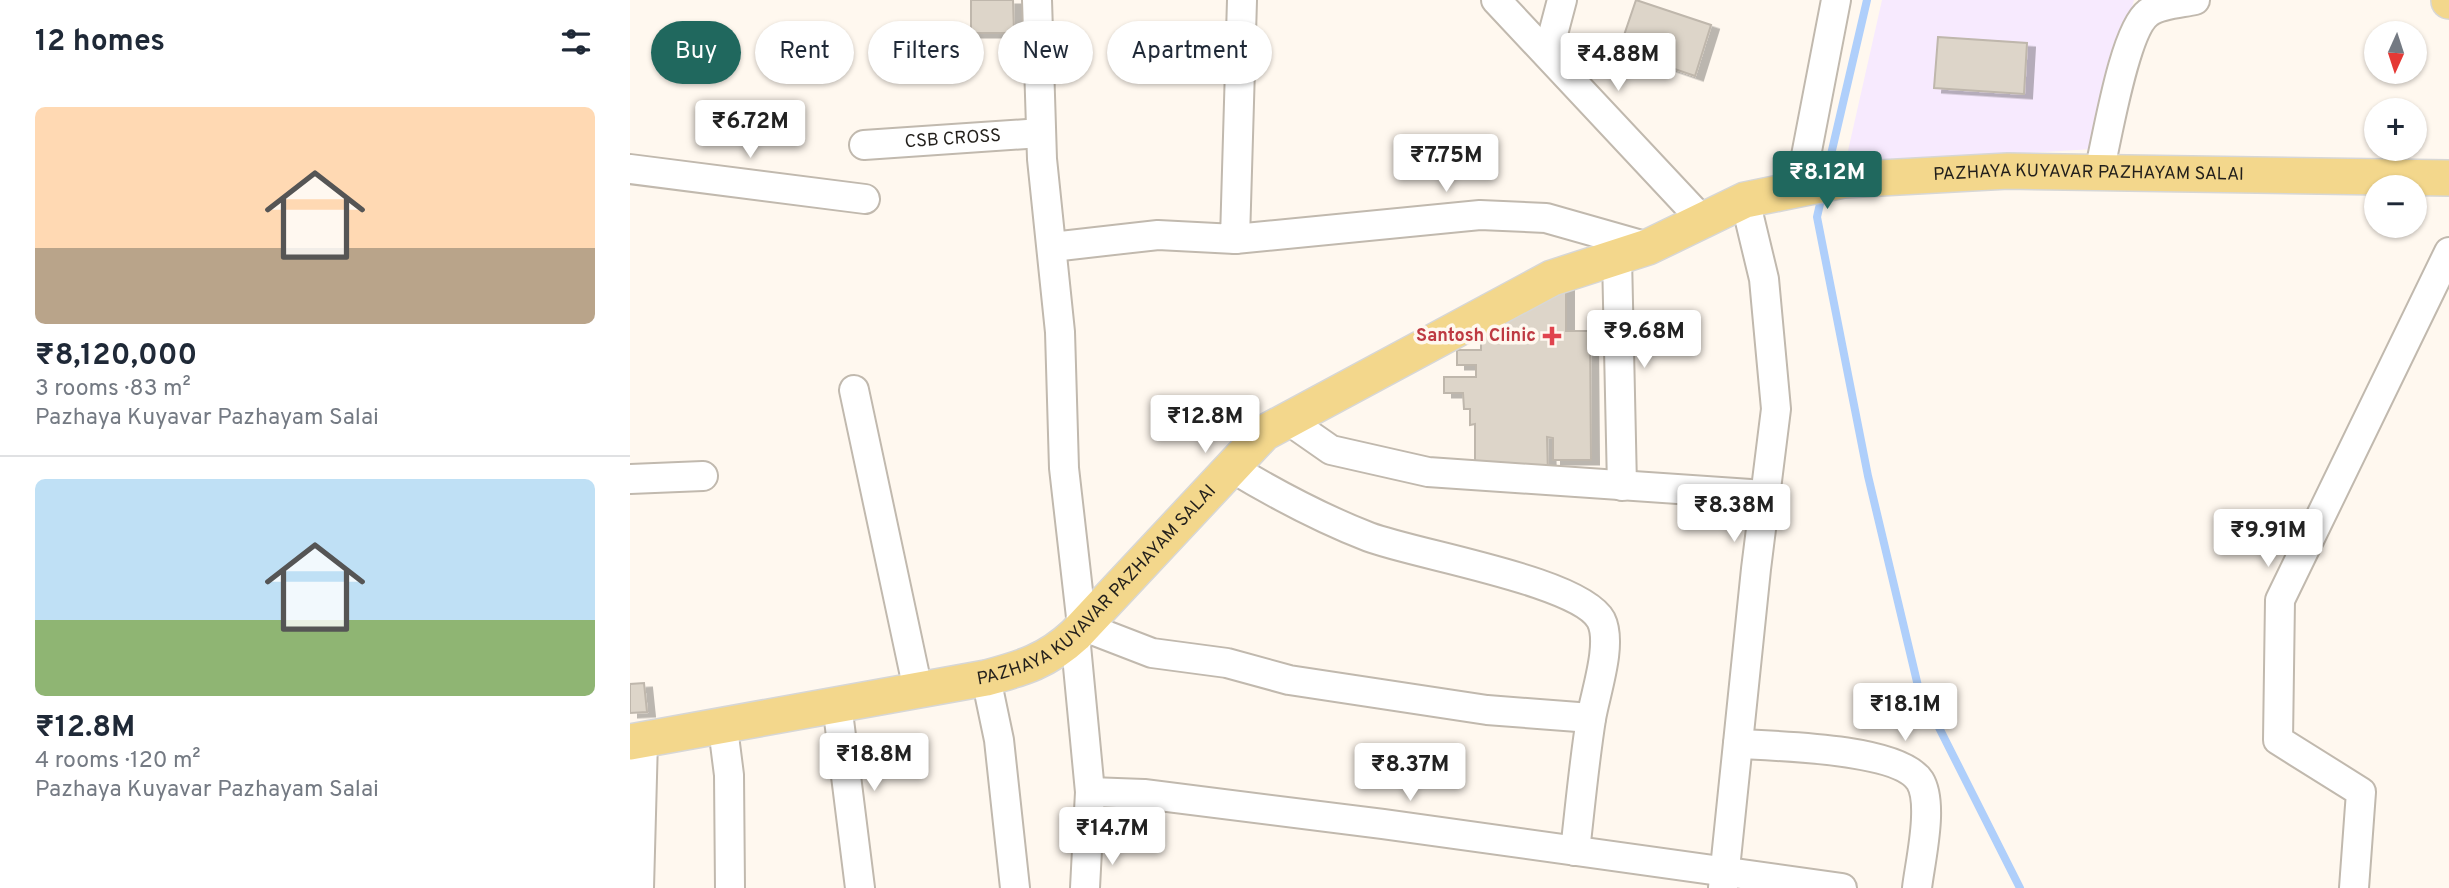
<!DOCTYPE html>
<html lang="en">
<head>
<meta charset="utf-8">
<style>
  :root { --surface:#fff; --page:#f2f2f3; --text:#1f2937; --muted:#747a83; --line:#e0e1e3; --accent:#20685e }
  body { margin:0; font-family:Overpass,sans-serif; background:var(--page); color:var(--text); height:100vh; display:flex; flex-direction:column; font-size:26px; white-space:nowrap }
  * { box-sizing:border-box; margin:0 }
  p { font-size:23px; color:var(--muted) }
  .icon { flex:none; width:38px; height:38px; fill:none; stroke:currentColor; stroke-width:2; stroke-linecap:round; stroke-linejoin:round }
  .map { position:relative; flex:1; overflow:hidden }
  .panel { display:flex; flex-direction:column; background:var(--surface); width:630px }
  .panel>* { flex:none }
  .guide { position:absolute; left:21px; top:21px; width:665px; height:63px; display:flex; gap:14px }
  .needle { width:46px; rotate:183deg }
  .tools { position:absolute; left:1734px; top:21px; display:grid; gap:14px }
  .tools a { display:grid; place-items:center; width:63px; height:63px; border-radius:50%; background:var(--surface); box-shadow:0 2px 5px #0004; font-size:35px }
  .price { position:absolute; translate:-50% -60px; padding:0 16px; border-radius:7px; background:#fff; color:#222; font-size:23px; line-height:46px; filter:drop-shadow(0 2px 4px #0008) }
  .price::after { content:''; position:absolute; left:50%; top:42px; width:21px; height:16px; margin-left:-10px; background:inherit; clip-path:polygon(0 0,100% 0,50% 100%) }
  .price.on { background:var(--accent); color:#fff }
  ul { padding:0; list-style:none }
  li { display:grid; align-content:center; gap:14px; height:371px; padding:0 35px }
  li+li { border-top:2px solid var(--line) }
  li span { display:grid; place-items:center; height:217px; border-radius:10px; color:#555 }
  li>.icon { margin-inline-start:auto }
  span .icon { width:126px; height:126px; fill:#fffc; stroke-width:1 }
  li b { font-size:30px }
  h2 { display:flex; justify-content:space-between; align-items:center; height:84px; padding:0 35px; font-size:30px }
  .pill { padding:0 24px; border-radius:32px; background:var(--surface); box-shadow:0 2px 5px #0004; font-size:24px; line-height:63px }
  .pill.on { background:var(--accent); color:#fff }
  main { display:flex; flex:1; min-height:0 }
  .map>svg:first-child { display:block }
</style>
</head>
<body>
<main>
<section class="panel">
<h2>12 homes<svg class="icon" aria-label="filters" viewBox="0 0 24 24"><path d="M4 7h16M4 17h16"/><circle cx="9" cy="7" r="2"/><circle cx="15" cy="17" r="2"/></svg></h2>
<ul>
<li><span style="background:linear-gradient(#ffd9b3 65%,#b9a48a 0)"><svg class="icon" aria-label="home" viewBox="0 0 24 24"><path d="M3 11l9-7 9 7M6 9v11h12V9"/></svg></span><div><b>₹8,120,000</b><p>3 rooms · 83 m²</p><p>Pazhaya Kuyavar Pazhayam Salai</p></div></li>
<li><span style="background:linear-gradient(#bfe0f5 65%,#8fb573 0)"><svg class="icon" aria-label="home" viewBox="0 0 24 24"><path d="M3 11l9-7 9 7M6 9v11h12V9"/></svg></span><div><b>₹12.8M</b><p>4 rooms · 120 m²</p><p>Pazhaya Kuyavar Pazhayam Salai</p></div></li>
</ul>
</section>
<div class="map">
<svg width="1819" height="888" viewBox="0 0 1819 888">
  <defs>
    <filter id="shadow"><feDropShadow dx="8" dy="4.5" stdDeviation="0" flood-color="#0004"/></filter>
  </defs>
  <rect width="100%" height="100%" fill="#fff8ef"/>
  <path fill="#f7eafe" d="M1252,0h252l-41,149 -248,15z"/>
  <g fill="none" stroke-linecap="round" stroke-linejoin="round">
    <path stroke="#afcffb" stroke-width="8" d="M1196,176l41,-176
      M1192,195l-5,22 51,259 50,210 102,202"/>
  </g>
  <path fill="#ddd5c9" stroke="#bfb7ac" stroke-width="2" filter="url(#shadow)" d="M341,0h42l1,33h-43z
    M1006,0l75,25 -16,51 -76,-26z
    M1308,37l89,6 -3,51 -90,-6z
    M936,281v50h24l1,129h-38v-22l-6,-1 1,37 -73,-6v-44l-5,1v-16h-6l-1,-16h-19v-16h32v-12h-19v-15h24v-20h13l3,-18z
    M14,683l3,29 -17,1v-29z"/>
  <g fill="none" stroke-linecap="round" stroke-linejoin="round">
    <defs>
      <g id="minor">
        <path d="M407,0l5,159 18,173 4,136 18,158 70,27 75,10 62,17 198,30 104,8"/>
        <path d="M866,0l207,221"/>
        <path d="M918,53l14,-53"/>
        <path id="s1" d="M234,145l177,-12"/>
        <path d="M0,169l235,30"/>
        <path d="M1469,172c8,-32 25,-141 49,-159 11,-9 34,-10 47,-13"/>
        <path d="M1170,187l36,-187"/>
        <path d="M605,239l245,-24 66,3 102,29"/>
        <path d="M422,247l106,-12 77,4 7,-239"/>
        <path d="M987,257l5,229"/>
        <path d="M224,390l64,300"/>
        <path d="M658,420l43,30 97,22 337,23"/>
        <path d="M602,468c45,27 88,50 137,69 48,18 211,44 232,83 12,24 -6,74 -10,99 -7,44 -11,89 -16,132"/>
        <path d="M0,479l73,-3"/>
        <path d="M445,635l15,157 -5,96"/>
        <path d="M356,678l13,62 16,148"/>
        <path d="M207,704l23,184"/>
        <path d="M93,728l6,47 1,113"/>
        <path d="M1108,744c38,2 161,4 182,37 14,23 0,81 -3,107"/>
        <path d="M460,792l54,2 239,30 459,64"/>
        <path d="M9,888l4,-148"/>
        <path d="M1093,888l33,-319 20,-160 -12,-130 -19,-79"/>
        <path d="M1724,888l7,-96 -83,-52 2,-140 169,-348"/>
      </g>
      <g id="major">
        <path d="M1819,0v1"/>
        <path id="s2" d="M0,742l356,-64c37,-10 61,-17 89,-43l189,-202 288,-155 96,-31 97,-47 99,-20 164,-9 441,7"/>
      </g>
    </defs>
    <use href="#minor" stroke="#c1b9ae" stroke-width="32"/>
    <use href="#major" stroke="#d7d7d6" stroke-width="38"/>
    <use href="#minor" stroke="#fff" stroke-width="28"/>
    <use href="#major" stroke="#f3d78c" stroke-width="35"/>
  </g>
  <path fill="#e0444e" stroke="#fff8ef" stroke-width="2.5" d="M918.5 325.5h7v7h7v7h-7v7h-7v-7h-7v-7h7z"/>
  <g text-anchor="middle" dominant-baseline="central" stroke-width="7" stroke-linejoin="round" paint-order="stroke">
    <g font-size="18" fill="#221f1b" stroke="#fff8ef">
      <text stroke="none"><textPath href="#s1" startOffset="89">CSB CROSS</textPath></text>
      <text stroke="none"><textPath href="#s2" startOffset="1620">PAZHAYA KUYAVAR PAZHAYAM SALAI</textPath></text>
      <text stroke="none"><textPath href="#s2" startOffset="508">PAZHAYA KUYAVAR PAZHAYAM SALAI</textPath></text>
    </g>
    <g font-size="18" font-weight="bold" fill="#be3a42" stroke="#fff8ef" text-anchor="end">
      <text x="906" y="336">Santosh Clinic</text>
    </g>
  </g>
</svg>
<div class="tools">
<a><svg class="needle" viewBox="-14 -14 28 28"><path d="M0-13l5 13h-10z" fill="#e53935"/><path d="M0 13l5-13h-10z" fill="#747a83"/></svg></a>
<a>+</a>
<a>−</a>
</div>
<b class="price" style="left:988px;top:93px">₹4.88M</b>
<b class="price" style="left:120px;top:160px">₹6.72M</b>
<b class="price" style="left:816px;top:194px">₹7.75M</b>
<b class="price on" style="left:1197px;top:211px">₹8.12M</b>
<b class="price" style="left:1014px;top:370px">₹9.68M</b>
<b class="price" style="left:575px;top:455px">₹12.8M</b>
<b class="price" style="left:1104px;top:544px">₹8.38M</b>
<b class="price" style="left:1638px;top:569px">₹9.91M</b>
<b class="price" style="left:1275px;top:743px">₹18.1M</b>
<b class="price" style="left:244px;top:793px">₹18.8M</b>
<b class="price" style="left:780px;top:803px">₹8.37M</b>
<b class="price" style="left:482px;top:867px">₹14.7M</b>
<div class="guide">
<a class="pill on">Buy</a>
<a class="pill">Rent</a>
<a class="pill">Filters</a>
<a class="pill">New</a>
<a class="pill">Apartment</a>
</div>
</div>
</main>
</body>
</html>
